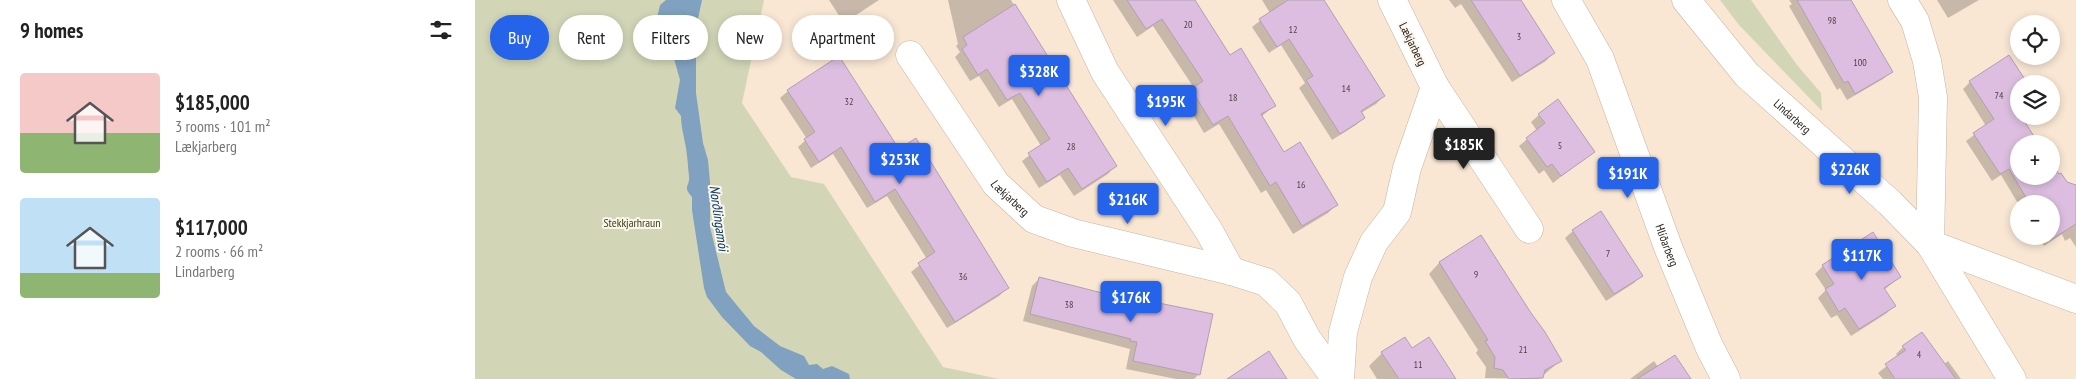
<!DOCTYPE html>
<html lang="en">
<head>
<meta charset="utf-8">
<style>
  :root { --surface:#fff; --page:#f6f6f6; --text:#222; --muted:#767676; --accent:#2563eb }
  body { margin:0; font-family:"PT Sans Narrow",sans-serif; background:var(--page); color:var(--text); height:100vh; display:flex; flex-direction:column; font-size:19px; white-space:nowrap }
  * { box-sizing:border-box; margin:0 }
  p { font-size:16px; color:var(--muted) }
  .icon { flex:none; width:28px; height:28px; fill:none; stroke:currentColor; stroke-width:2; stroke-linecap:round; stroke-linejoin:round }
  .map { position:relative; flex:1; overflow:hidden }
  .sheet { display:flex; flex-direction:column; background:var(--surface); width:475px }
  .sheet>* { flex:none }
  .banner { position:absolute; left:15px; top:15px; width:475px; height:45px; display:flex; gap:10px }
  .controls { position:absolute; left:1535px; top:15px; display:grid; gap:10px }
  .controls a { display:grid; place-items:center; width:50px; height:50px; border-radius:50%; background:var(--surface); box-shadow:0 2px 8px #0003; font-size:25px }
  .price { position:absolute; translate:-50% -42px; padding:0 11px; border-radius:5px; background:var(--accent); color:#fff; font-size:16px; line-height:32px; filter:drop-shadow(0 1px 2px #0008) }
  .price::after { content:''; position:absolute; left:50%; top:30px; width:15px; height:11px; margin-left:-8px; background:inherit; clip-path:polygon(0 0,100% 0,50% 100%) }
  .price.current { background:#222; color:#fff }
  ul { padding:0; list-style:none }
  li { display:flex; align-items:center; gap:15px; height:125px; padding:0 20px }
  li span { display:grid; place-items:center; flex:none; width:140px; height:100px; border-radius:5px; color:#555 }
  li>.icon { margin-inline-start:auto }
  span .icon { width:60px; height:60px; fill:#fffc; stroke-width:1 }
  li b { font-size:21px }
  h2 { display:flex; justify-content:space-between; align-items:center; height:60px; padding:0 20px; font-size:21px }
  .tag { padding:0 18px; border-radius:22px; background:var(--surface); box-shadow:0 2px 8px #0003; font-size:18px; line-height:45px }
  .tag.current { background:var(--accent); color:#fff }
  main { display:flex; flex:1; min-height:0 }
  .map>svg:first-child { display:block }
</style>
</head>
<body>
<main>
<section class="sheet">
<h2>9 homes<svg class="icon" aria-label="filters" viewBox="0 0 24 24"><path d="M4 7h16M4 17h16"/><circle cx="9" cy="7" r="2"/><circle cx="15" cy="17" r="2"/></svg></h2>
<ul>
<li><span style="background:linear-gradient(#f6c9c9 60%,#8fb573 0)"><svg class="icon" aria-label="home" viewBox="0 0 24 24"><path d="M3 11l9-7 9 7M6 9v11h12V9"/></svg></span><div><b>$185,000</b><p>3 rooms · 101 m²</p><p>Lækjarberg</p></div></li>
<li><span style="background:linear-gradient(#bfe0f5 75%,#8fb573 0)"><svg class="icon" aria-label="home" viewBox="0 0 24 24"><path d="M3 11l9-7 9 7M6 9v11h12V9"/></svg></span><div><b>$117,000</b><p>2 rooms · 66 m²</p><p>Lindarberg</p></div></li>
</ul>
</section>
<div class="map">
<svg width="1601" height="379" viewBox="0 0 1601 379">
  <rect width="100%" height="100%" fill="#f9e7d4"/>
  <path fill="#d2d6b7" d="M0,0h289l-22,103 49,74 33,7 119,183 56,12h-524z
    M1245,0h31l46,65 24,28 1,18 -83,-86z"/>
  <path fill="#80a1bf" d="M191,0h36l-6,28v65l7,50 5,17 2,22v45l16,65 28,34 26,20 24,10 5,9 8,-1 6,5 9,-3 17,8 1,5h-54l-15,-9 -20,-18 -11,-6 -28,-29 -15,-20 -3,-9 -12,-78v-13c-10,-11 -2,-10 -3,-21 -1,-7 -1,-14 -2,-20 -1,-14 -6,-26 -6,-40l-6,-8 5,-28 -13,-46 -11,-11 4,-18z"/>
  <path fill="#0003" d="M354,0h50l-32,21 2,2 -4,2z
    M473,0h63l104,166 -7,8 -34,22 -14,-21 -21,13 -17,-27 19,-15 -29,-47 -13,8 -20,-31 -9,5 -15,-24 5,-5 -4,-6 2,-2z
    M638,0h81l36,56 44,50 -13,11 23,37 53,50 -9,9 -35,21 -27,-44 -5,3 -42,-69 -15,9 -21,-35 11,-10 -41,-62 -16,11z
    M787,0h60l62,96 -8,8 -15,9 2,5 -7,7 -24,15 -33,-52 6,-5 -24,-38 -12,8 -17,-26 18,-14z
    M974,0h69l35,53 -7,8 -34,21 -51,-78 -6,4z
    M1314,0h60l42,72 -8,7 -36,21 -7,-12 -3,2 -48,-84 3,-2z
    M1462,0h42l-31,18z
    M1495,82l49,2v92l47,7 10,3v61l-6,-9 -5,3 -3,-7 -18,12 -6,-10h13v-32l-32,1 -18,-30 -9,6 -26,-40 20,-15 -23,-37z
    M313,91l110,59 109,138 -8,8 -52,32 -36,-56 16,-13 -40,-63 -20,12 -34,-54 -22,14 -13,-21 9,-8 -27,-41z
    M1064,115l55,36 -41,32 -9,-13 -5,4 -20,-28 18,-15 -6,-9z
    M1098,231l69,44 -8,8 -28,18 -41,-63z
    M1397,234l28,43 -16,13 10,15 -7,8 -36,23 -14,-21 -6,3 -13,-20 8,-8 -11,-16 8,-8z
    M1006,237l79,124 -21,18 -54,-1 1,-11 -10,-14 2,-3 -49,-76 10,-11z
    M565,278l96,25 3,-3 60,74 -5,5h-18l-50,-10 4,-20 -107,-28 9,-35z
    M1428,347l41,17 4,-3 13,18h-78l-5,-6 20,-16 -2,-3z
    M936,349l39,30h-73l-8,-13 13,-13z
    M1179,361l4,6 32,12h-60z"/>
  <path fill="#ddbee0" stroke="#b1a0b2" d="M652,0h68l35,55 11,-7 35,58 -15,8 23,38 16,-10 38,63 -36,21 -26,-44 -6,4 -42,-70 -15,9 -22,-36 12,-8 -41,-62 -16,10z
    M813,0h36l61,96 -24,15 4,7 -25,16 -34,-54 7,-4 -24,-37 -12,8 -18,-28z
    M996,0h50l34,53 -35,23z
    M1322,0h54l42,72 -38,22 -7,-13 -4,2z
    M540,4l102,162 -35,23 -14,-21 -21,14 -19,-29 22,-14 -30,-46 -13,7 -20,-31 -9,6 -16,-26 5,-4 -4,-8z
    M1534,55l19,29h-9v32h2l18,28h-20v32h32v-13l8,11 2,-1 6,9 9,3v39l-24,15 -2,-3 1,-32h-21l-21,-35 -9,5 -27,-41 21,-14 -25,-38z
    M364,56l60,93 17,-11 93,150 -54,34 -37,-59 17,-11 -40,-63 -20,13 -34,-55 -22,15 -15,-23 11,-7 -28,-42z
    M1083,99l37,53 -34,24 -9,-12 -5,3 -21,-29 19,-15 -7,-9z
    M1126,211l42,65 -29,18 -42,-64z
    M1398,232l28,45 -17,11 12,18 -37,23 -14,-21 -6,4 -14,-23 9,-5 -12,-19z
    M1006,235l50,78 14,19 17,29 -17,9 -2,8 -34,1 -6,-9 -9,-2 1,-11 -10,-16 3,-1 -49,-78z
    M564,277l99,25 1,-3 74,15 -13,61 -67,-14 4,-19 -7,-1 1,-2 -101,-25z
    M1447,332l34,47h-61l-10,-15 21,-14 -4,-4z
    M930,337l7,11 17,-11 27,42h-57l-18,-27z
    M794,351l18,28h-60z
    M1200,355l16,24h-54z"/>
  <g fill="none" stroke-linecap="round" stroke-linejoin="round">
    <defs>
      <g id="street">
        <path d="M596,0l34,72 104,159 22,40"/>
        <path id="s1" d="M1211,0l61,75 143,128 40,41 146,55"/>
        <path d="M1427,0l13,21 12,40 6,36 -3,147 82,135"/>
        <path id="s2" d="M435,55l86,129 38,35 39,14 158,38 35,11 22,21 19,36 29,40"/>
        <path d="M960,87l94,142"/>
        <path d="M865,379l3,-47 15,-55 16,-35 23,-30 10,-44 28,-81 -43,-87"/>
      </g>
      <g id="secondary">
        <path id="s3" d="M1091,0l34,59 68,188 41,99 17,33"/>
      </g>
    </defs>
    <use href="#street" stroke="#c7b5a3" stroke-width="29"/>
    <use href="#secondary" stroke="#c7b5a3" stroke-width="29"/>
    <use href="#street" stroke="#fff" stroke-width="28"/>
    <use href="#secondary" stroke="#fff" stroke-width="28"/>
  </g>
  <g text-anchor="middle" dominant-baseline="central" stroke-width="4" stroke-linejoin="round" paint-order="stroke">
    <g font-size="10" fill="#4f4346">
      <text x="1357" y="20">98</text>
      <text x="713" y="24">20</text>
      <text x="818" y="29">12</text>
      <text x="1044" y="36">3</text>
      <text x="1385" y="62">100</text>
      <text x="871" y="88">14</text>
      <text x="1524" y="95">74</text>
      <text x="758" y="97">18</text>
      <text x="374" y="101">32</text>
      <text x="1085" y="145">5</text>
      <text x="596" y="146">28</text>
      <text x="826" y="184">16</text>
      <text x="1133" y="253">7</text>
      <text x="1001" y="274">9</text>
      <text x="488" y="276">36</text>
      <text x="594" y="304">38</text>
      <text x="1048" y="349">21</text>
      <text x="1444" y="354">4</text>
      <text x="943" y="364">11</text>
    </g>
    <g font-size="12" fill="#201a13" stroke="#fdf6ef">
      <text transform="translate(938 44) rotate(64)">Lækjarberg</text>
      <text stroke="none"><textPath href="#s1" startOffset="158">Lindarberg</textPath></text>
      <text stroke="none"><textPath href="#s2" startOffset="175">Lækjarberg</textPath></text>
      <text stroke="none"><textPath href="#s3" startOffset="266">Hlíðarberg</textPath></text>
    </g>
    <g font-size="12" fill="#3c3f0c" stroke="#fdf6ef">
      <text x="157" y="222">Stekkjarhraun</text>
    </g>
    <g font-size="14" font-style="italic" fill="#013961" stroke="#fdf6ef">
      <text transform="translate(244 218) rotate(82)">Norðlingamói</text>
    </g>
  </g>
</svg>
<div class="controls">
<a><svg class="icon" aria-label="locate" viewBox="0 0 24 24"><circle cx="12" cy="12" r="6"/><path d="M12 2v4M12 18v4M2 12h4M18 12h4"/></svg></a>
<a><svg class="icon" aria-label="layers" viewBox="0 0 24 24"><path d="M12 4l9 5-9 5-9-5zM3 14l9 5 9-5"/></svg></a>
<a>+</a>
<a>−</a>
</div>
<b class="price" style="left:564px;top:97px">$328K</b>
<b class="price" style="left:691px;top:127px">$195K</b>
<b class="price current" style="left:989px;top:170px">$185K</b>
<b class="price" style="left:425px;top:185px">$253K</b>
<b class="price" style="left:1375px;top:195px">$226K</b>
<b class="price" style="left:1153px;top:199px">$191K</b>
<b class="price" style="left:653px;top:225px">$216K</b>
<b class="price" style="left:1387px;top:281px">$117K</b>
<b class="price" style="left:656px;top:323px">$176K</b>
<div class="banner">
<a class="tag current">Buy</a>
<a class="tag">Rent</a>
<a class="tag">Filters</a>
<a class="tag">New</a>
<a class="tag">Apartment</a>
</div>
</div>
</main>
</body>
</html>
